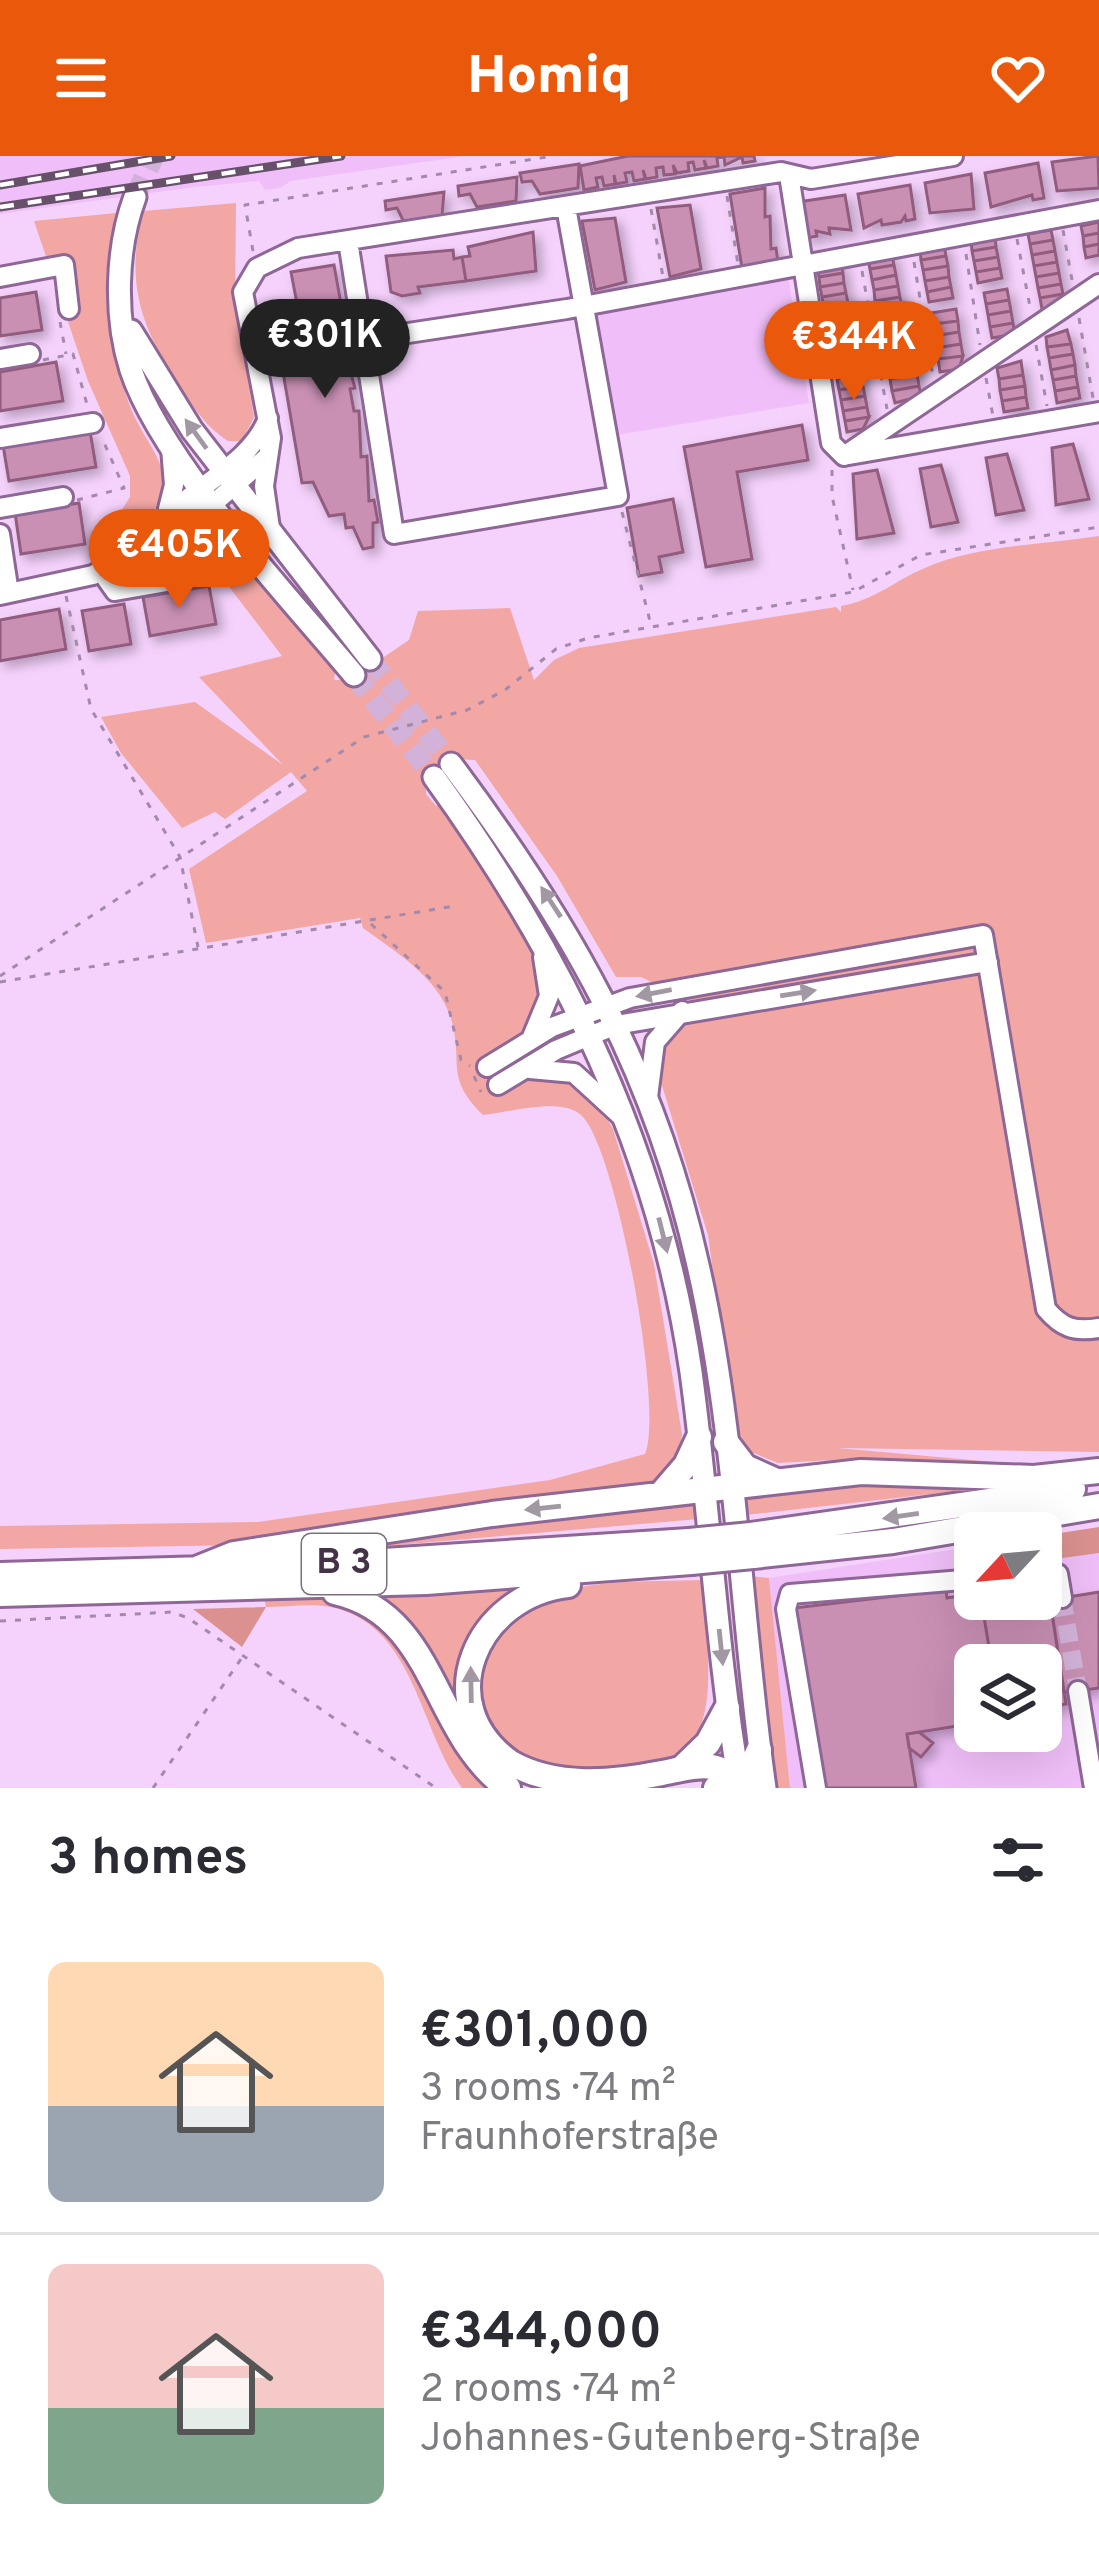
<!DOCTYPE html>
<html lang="en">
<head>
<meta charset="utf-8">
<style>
  :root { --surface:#fff; --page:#f2f2f3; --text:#2b2b33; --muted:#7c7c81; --line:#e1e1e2; --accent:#ea580c }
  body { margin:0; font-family:Overpass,sans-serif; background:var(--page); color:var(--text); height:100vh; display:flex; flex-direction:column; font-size:45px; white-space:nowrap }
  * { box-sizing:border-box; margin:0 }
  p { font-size:39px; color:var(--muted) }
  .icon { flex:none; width:66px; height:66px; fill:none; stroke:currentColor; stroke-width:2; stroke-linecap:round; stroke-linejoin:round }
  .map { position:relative; height:1632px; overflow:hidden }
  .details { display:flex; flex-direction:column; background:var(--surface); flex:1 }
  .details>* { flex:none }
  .needle { width:78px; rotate:244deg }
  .fabs { position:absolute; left:954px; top:1356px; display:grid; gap:24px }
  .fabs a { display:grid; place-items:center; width:108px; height:108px; border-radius:18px; background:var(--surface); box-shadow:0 12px 48px #0002; font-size:60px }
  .price { position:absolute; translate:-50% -102px; padding:0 27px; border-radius:42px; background:var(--accent); color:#fff; font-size:39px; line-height:78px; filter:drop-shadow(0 3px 6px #0008) }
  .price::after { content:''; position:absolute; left:50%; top:72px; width:36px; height:27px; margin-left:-18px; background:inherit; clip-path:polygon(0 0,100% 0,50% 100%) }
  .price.on { background:#222; color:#fff }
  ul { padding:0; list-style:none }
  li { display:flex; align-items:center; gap:36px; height:300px; padding:0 48px }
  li+li { border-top:3px solid var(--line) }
  li span { display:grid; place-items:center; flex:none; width:336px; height:240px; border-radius:18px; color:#555 }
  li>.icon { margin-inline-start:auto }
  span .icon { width:144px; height:144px; fill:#fffc; stroke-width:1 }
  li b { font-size:51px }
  h2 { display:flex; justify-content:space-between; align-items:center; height:144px; padding:0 48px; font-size:51px }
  header { display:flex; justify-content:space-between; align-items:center; height:156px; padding:0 48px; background:var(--accent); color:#fff; font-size:54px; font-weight:800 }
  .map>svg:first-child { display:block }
</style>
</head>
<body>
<header><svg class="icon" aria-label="menu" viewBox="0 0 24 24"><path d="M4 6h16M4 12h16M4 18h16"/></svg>Homiq<svg class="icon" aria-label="heart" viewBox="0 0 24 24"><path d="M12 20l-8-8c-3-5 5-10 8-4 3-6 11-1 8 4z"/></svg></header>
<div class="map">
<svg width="1099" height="1632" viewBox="0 0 1099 1632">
  <defs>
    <filter id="shadow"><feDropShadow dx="5.5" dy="5.5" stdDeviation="6" flood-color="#0004"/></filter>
  </defs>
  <rect width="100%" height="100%" fill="#f5d2fc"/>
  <path fill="#f0bff9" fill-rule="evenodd" d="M0,0h465l-174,25 -11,7 -15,2 -6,-9 -65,6 -194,27z
    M788,120l21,127 -192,32 -21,-127z
    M975,1390v53h66v-38l58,-8v235h-309l-21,-210zM975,1509h66v66h-66z"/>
  <path fill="#f2a7a5" d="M236,47l-1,100 19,114 -12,24h-14c-22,-14 -35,-34 -49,-56 -39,-58 -54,-104 -36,-174z
    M116,57c-13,63 -9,138 16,198 10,24 27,42 33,68l-12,38 -52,42 -2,-13 31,-49v-21l-42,-95 -54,-160z
    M207,368l14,5 115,136 -2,15h16l59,-40 9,-29 92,-3 24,72 20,-20 25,-12 257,-41 5,5v-6c34,-6 53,-25 84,-38 52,-23 118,-23 174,-32v916l-262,-4 180,16 -166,-5 -73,4 -29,-12 -15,-27 -26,-189 -48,-156 6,-39 19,-19 34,-6 -78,-38h-25l-59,-101 -82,-116 -20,-1 -28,18 -1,17 10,12 7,-4 95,157 8,27 -14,42 -49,36 17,27 28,-15 42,3 34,34 9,16 41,135 28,170 -4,28 -22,22 -410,61 -246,4v-23l258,-4 292,-42 95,-26c19,-43 -28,-304 -63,-338 -20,-20 -74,-3 -99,-1 -38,-38 -20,-49 -31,-93 -12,-44 -55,-69 -89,-94l-3,-10 -154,25 -17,-74 118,-78 -16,-19 -66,47 -10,-7 -33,16 -61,-75 -20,-36 94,-15 88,63 -84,-88 83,-21 -68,-89 -9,1 -4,-14 -80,27 -5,-5z
    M863,1324l147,5 -264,30 -1,-24z
    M697,1341l2,22 -360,31 -2,-4z
    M750,1420l19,2 21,210h-15z
    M702,1424c3,39 15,120 -5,153 -17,29 -48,34 -79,36 -18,1 -45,7 -63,3 -64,-17 -98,-83 -56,-138 7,-9 14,-23 23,-28 48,-28 126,-24 180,-26z
    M521,1434l-30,21 -22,108 91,69c-108,0 -99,-137 -184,-191z
    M328,1440l55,24 111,168h-32c-43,-58 -47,-163 -131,-181 -20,-4 -45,0 -65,0l-2,-10z"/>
  <path fill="#db918f" d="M1099,1371v26l-58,8v-25z
    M266,1451l-24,40 -49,-38z"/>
  <path fill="#c990b4" stroke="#925c7f" stroke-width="3" filter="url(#shadow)" d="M754,0l1,5 -12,2 -1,-6 -17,8 -1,-8 -7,1 1,8 -11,2 -3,-8 2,8 -11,2 -2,-8 -5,1 1,8 -12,2 -4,-8 2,9 -11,1 -1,-8 -7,1 1,9 -11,2 -3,-9 2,9 -11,2 -2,-9 -7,1 2,9 -11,2 -2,-9 1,9 -11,2 -2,-9 -6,1 2,9 -14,3 -4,-24 48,-10z
    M1098,0l1,32 -42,3 -5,-29z
    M1038,7l6,35 -11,2 -1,-5 -41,12 -6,-34z
    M579,8l-1,24 -38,6 -8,-13 -10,1 -2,-9z
    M971,18l3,35 -44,4 -5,-30z
    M517,21l-1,24 -39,6 -7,-13 -11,2 -1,-10z
    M910,29l5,34 -9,2 -1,-5 -4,6 -19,3 -1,-5 -17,8 -6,-34z
    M765,32v29l5,-1 1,33 5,-1 2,14 -36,6 -12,-74z
    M444,36l-2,24 -38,6 -7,-14 -11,2 -1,-9z
    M845,39l6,35 -22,-2 1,6 -14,-3 1,5 -10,2 -9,-36z
    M690,49l11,64 -31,8 -13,-69z
    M615,62l11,64 -31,8 -13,-69z
    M1099,66v11l-16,3 -2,-10z
    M1051,74l2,10 -23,4 -2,-10z
    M533,76l3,39 -70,10 -4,-24 8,-1 -2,-9z
    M1099,77v11l-15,3 -1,-11z
    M995,80l1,11 -24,4 -1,-11z
    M1053,84l2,11 -23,4 -2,-11z
    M1099,88v11l-13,3 -2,-11z
    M944,89l2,11 -25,4 -1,-11z
    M996,91l2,10 -24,4 -2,-10z
    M453,94l1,9 8,-2 4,24 -48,6 2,6 -18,3 -11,-4 -5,-36z
    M1055,95l2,11 -23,4 -2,-11z
    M892,98l2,11 -24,4 -2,-11z
    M946,100l2,10 -25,4 -2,-10z
    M998,101l2,11 -24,4 -2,-11z
    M1057,106l2,11 -23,4 -2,-11z
    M841,107l2,10 -24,4 -2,-10z
    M334,109l7,39 -6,1 3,16 6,-1 3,23h-5l13,45 -5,1 4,22h5l2,46 6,-1 2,45 5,-1 4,22 -5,1v24l-10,2 -10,-22 -7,1 -2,-14 -15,2 -16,-34 -11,1 -29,-169 25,-5 -7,-37z
    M894,109l2,10 -24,5 -2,-11z
    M948,110l1,11 -24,4 -2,-11z
    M1000,112l2,10 -24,5 -2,-11z
    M843,117l1,10 -24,4 -1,-10z
    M1059,117l2,11 -23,4 -2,-11z
    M896,119l2,11 -24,4 -2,-10z
    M949,121l2,10 -24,5 -2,-11z
    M844,127l2,10 -24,4 -2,-10z
    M1061,128l2,10 -23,4 -2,-10z
    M898,130l2,11 -25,4 -1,-11z
    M951,131l2,11 -24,4 -2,-10z
    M1007,133l2,11 -23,4 -2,-11z
    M36,136l6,38 -42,6v-38z
    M846,137l2,10 -24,4 -2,-10z
    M1063,138l2,11 -23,4 -2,-11z
    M900,141l2,11 -25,4 -2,-11z
    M1009,144l2,11 -23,4 -2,-11z
    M848,147l2,10 -24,4 -2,-10z
    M902,152l1,10 -24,4 -2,-10z
    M956,153l2,12 -25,3 -2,-11z
    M1011,155l2,12 -23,4 -2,-12z
    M850,157l1,10 -24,5 -1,-11z
    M958,165l1,11 -25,4 -1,-12z
    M851,167l2,11 -24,3 -2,-9z
    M1013,167l2,11 -23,4 -2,-11z
    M908,173l2,11 -26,5 -2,-11z
    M1067,174l4,14 -24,3 -1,-10z
    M959,176l2,12 -25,4 -2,-12z
    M853,178l2,10 -24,4 -2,-11z
    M910,184l2,12 -26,5 -2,-12z
    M961,188l2,12 -25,3 -2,-11z
    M1071,188l2,10 -24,4 -2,-11z
    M912,196l2,11 -26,5 -2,-11z
    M857,198l2,11 -23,4 -2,-11z
    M1073,198l2,11 -24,5 -2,-12z
    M963,200l-4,13 -19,3 -2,-13z
    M1021,205l2,14 -24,4 -2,-11z
    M56,206l7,39 -63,10v-39z
    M914,207l3,11 -27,5 -2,-11z
    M859,209l2,10 -24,4 -1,-10z
    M1075,209l1,11 -23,4 -2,-10z
    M917,218l2,12 -27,5 -2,-12z
    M861,219l2,11 -24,4 -2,-11z
    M1023,219l2,11 -25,4 -1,-11z
    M1076,220l2,11 -23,4 -2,-11z
    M863,230l2,10 -24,4 -2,-10z
    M919,230l2,10 -26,7 -3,-12z
    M1025,230l1,11 -24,4 -2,-11z
    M1078,231l2,11 -23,5 -2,-12z
    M865,240l2,11 -24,4 -2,-11z
    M1026,241l2,11 -24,4 -2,-11z
    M867,251l2,10 -24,4 -2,-10z
    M869,261l-6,12 -16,3 -2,-11z
    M802,269l6,35 -71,12 15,87 -46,8 -22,-120z
    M90,275l6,36 -87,14 -6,-36z
    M1073,288l16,55 -33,6 -4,-57z
    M1007,298l17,56 -28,5 -10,-57z
    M941,309l17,57 -27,5 -11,-58z
    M877,314l17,63 -37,6 -4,-65z
    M673,343l10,53 -24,5 3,15 -23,4 -12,-68z
    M79,347l6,41 -64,10 -6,-41z
    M209,430l7,38 -66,12 -7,-39z
    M124,448l7,40 -42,7 -7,-40z
    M59,453l7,40 -66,12v-41z
    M946,1434l1,8 28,-5 6,6 11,66h-17v37l-8,1 3,21 -63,10 9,54h-92l-30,-180z
    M1099,1436v96l-35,5 -14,-93z
    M1050,1444l16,104 -25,4v-43h-49l-9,-54z
    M919,1576l14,11 -12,14 -12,-9 -2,-14z"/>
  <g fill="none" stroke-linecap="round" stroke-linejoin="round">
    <path stroke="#d2b2d8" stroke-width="18" stroke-dasharray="18 9" stroke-linecap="butt" d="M1062,1442l16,93"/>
    <path stroke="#d2b2d8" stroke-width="21" stroke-dasharray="21 10" stroke-linecap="butt" d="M135,41l19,-41
      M370,503l81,105
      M354,519l80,102"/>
    <defs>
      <path id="minor" d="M789,19l42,268 13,13
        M348,85l46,293 224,-38 -52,-289
        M0,121l64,-12 5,44
        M362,184l205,-31 532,-99
        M0,203l30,-5
        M0,282l93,-15
        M849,299l250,-43
        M844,300l255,-172
        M0,352l63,-11
        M168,353l6,-24 -3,-37
        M270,372l-6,-42 7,-48 -28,-146 14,-24 41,-20 483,-76 30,7 142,-23
        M0,378l9,59
        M151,380c30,-46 99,-68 117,-118
        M101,415l14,20 92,-16
        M0,439l93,-20 121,-72 52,-45
        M532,881l17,-41 -6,-39
        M487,911l65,-40 78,-29 353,-63 63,374c16,19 28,23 53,19
        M530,913l44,4 48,44
        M498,929l58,-35 60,-25 372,-63
        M648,941l7,-55 27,-31
        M1041,1419l17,-1 4,24
        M1078,1535l16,97
        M816,1632l-30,-179 4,-15 185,-15"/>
      <path id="major" d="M135,41c-19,51 -21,120 -4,173 31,93 158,227 223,305
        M131,175l61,99 178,229
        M451,608c119,159 203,304 247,501 39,171 42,350 67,523
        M434,621c130,180 225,373 257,595 19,138 25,278 49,416"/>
      <path id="highway" d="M726,1286l19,25 29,13
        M660,1339l26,-30 13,-28
        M751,1379l322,-46
        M753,1400l140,-15 206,-35
        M194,1414l40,-16 258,-40 369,-42 173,6 65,-7
        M0,1419l307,-9 382,-25
        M568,1429c-91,10 -141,119 -57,178 44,25 101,20 151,10 16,-3 38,-10 54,-5 11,3 21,13 30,20
        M335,1436c103,23 96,142 173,196
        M0,1438l426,-12 265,-20
        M681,1613l27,-26 19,-35
        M716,1632l31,-12 12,-26"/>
    </defs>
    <use href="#minor" stroke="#8e6796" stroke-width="24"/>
    <use href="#major" stroke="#8e6796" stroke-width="27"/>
    <use href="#highway" stroke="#8e6796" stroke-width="30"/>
    <path stroke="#a489aa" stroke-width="3" stroke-dasharray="6 9" stroke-linecap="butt" d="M727,40l11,68
      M651,53l12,68
      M1063,74l9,50
      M1017,83l14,73
      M253,95l-8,-46 308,-49
      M966,98l14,91
      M914,106l19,115
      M862,115l25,138
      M1079,162l14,80
      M60,166l6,32
      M1036,189l11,61
      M43,204l30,-6 15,54
      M986,222l7,38
      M832,314v26l21,94
      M77,344l47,-12 -22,-50
      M622,356l29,113
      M66,440l25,113 89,148 18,90
      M371,768l74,68 16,68 9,6
      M0,820l364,-239 103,-27 38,-20 51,-41 32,-11 265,-46 68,-37 178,-28
      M0,826l454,-76
      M474,920l7,16
      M0,1465l172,-9 16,6 248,170
      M153,1632l90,-132"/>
    <use href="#minor" stroke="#fff" stroke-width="18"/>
    <use href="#major" stroke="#fff" stroke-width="21"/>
    <use href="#highway" stroke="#fff" stroke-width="24"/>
    <defs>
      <path id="rail" d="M0,29l171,-29
        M0,51l341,-51"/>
    </defs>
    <use href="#rail" stroke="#67516a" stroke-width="9"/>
    <use href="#rail" stroke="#fff" stroke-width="4.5" stroke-dasharray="14" stroke-linecap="butt"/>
    <defs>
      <path id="highway-bridge" d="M689,1385l62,-6
        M691,1406l62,-6"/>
    </defs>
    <use href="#highway-bridge" stroke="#8e6796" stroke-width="30" stroke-linecap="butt"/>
    <use href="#highway-bridge" stroke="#fff" stroke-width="24"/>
  </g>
  <defs><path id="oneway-solid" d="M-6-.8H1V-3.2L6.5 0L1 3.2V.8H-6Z" transform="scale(3)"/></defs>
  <g fill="#a298a3">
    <use href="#oneway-solid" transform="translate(196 278) rotate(-126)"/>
    <use href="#oneway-solid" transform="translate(551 746) rotate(-123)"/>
    <use href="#oneway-solid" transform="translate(654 837) rotate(169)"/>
    <use href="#oneway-solid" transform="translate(798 837) rotate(-9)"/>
    <use href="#oneway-solid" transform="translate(663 1079) rotate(76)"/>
    <use href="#oneway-solid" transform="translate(543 1352) rotate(174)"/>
    <use href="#oneway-solid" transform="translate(901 1360) rotate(172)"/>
    <use href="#oneway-solid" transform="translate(721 1491) rotate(84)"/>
    <use href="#oneway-solid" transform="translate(471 1529) rotate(-91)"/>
  </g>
  <g text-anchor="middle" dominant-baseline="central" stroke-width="12" stroke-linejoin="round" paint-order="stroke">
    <rect fill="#fff" stroke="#7c707e" stroke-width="3" x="302" y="1378" width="84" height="60" rx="9"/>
    <g font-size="36" font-weight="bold" fill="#443247">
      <text x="344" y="1408">B 3</text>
    </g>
  </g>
</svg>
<div class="fabs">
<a><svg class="needle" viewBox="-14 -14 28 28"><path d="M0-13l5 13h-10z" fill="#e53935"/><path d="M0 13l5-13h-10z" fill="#7c7c81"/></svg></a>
<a><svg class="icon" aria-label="layers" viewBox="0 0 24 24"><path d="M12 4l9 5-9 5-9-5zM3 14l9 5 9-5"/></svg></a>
</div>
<b class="price on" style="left:325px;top:245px">€301K</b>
<b class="price" style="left:854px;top:247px">€344K</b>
<b class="price" style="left:179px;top:455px">€405K</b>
</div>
<section class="details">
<h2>3 homes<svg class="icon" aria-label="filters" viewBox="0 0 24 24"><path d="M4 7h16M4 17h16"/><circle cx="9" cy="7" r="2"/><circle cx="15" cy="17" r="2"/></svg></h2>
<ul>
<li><span style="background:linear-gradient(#ffd9b3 60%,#9aa5b1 0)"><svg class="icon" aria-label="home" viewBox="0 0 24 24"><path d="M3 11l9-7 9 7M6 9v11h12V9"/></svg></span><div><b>€301,000</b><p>3 rooms · 74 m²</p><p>Fraunhoferstraße</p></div></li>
<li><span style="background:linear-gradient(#f6c9c9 60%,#7fa58c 0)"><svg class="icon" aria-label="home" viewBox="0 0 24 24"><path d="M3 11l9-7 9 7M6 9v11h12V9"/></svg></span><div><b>€344,000</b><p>2 rooms · 74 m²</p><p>Johannes-Gutenberg-Straße</p></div></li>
</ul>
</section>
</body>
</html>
